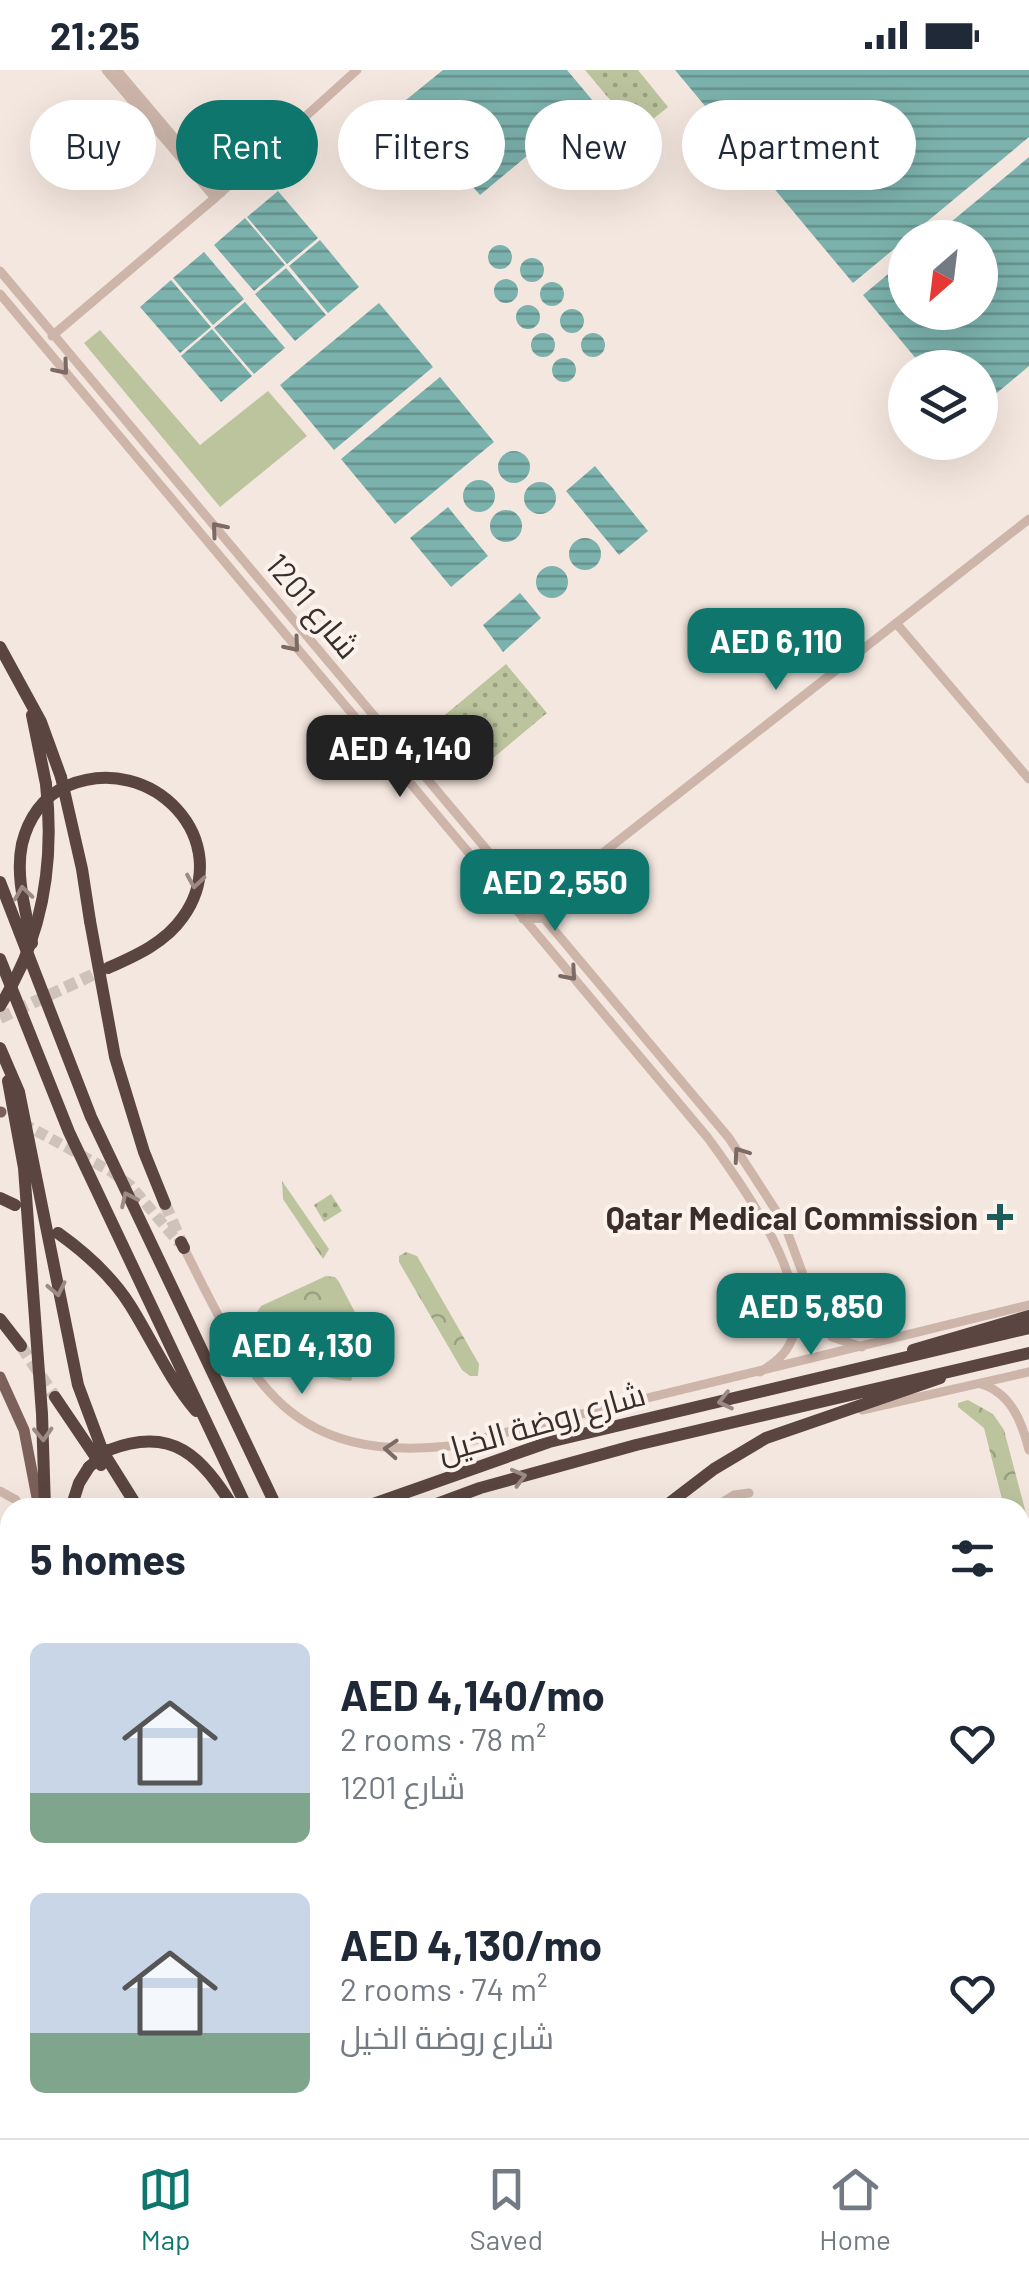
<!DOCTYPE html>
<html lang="en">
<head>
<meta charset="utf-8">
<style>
  :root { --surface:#fff; --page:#f2f2f3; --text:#1f2937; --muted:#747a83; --line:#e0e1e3; --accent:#0f766e }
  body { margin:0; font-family:Barlow,Cairo,sans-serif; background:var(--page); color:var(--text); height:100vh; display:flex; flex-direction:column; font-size:38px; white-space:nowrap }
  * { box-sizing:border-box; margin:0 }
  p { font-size:32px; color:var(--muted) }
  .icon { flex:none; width:55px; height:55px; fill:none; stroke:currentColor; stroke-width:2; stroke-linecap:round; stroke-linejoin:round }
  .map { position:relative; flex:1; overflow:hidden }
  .panel { position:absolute; left:0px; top:1428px; width:1030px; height:642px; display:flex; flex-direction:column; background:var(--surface); border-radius:30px 30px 0 0; box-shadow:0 10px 40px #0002 }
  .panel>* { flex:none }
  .banner { position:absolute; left:30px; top:30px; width:970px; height:90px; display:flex; gap:20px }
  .needle { width:65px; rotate:208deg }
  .controls { position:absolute; left:888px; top:150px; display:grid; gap:20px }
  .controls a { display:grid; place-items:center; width:110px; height:110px; border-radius:50%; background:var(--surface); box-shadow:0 10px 40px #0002; font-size:50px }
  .price { position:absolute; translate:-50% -85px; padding:0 22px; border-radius:20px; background:var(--accent); color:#fff; font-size:32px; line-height:65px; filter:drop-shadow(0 2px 5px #0008) }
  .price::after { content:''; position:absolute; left:50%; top:60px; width:30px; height:22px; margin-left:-15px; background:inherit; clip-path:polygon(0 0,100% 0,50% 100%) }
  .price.active { background:#222; color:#fff }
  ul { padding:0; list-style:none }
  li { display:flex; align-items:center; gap:30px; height:250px; padding:0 30px }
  li span { display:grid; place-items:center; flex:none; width:280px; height:200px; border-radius:15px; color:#555 }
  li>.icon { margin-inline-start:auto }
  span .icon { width:120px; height:120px; fill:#fffc; stroke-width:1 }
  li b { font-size:42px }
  h2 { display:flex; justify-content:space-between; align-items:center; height:120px; padding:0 30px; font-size:42px }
  .tag { padding:0 35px; border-radius:45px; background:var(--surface); box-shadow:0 10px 40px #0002; font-size:35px; line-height:90px }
  .tag.active { background:var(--accent); color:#fff }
  .status { display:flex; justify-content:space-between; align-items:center; height:70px; padding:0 50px; background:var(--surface); direction:ltr }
  .status svg { height:28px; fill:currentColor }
  .dock { display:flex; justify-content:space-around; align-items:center; height:140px; border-top:2px solid var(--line); background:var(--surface); font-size:28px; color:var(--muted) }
  .dock a { display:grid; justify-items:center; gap:5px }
  .dock .active { color:var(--accent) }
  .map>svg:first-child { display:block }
</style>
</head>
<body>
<div class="status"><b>21:25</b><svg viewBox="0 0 49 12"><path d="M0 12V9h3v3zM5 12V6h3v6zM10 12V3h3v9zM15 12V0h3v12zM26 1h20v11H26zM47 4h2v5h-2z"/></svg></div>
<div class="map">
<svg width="1029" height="2068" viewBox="0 0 1029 2068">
  <defs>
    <pattern id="forest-crowns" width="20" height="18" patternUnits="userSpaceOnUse" patternTransform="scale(2.5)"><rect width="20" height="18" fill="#bcc49e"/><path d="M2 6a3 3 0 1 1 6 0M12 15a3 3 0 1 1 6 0" fill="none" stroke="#9aa081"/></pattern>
    <pattern id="park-dots" width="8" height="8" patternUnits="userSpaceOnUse" patternTransform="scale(2.5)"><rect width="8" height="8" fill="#bcc49e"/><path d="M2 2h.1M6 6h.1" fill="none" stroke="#9aa081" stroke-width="1.8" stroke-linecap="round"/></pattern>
    <pattern id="water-rules" width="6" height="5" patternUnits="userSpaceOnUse" patternTransform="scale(2.5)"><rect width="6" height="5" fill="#7cb2ad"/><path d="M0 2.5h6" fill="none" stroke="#67918d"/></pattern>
  </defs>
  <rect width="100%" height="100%" fill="#f4e7df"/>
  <path fill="#bcc49e" d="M100,260l100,115 68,-54 39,45 -87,71 -136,-164z"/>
  <path fill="url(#forest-crowns)" d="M282,1111l47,68 -6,10 -40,-60z
    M406,1182l11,4 62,108 -1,12h-8l-8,-6 -63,-108v-6z
    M326,1206l9,1 4,5 19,36 21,-4 2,4 -6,9 -23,18c-4,12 5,24 -1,36 -47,-3 -72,-29 -94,-69l4,-6z
    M968,1330l25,14 11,16 25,95v39l-9,3v-59l-16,-1 -20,-79 -26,-21v-4z"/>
  <path fill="url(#park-dots)" d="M585,0h53l30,37 -31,25z
    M506,594l41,49 -79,66 -41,-49z
    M331,1124l11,17 -18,11 -10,-17z"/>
  <path fill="url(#water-rules)" d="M443,0h124l26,31 -113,94 -79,-91z
    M675,0h354v67l-176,146z
    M1029,87v209l-49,41v-39l-57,-1 -60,-72 42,-35v52h75v-74l-47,-1z
    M278,121l40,47 -31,26 -40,-47z
    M245,148l40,47 -31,26 -40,-46z
    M320,170l39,47 -31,26 -39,-47z
    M488 187a12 12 0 1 1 24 0a12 12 0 1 1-24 0Z
    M204,182l40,47 -31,26 -40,-47z
    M520 200a12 12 0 1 1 24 0a12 12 0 1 1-24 0Z
    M286,198l40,47 -31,26 -40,-47z
    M494 221a12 12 0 1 1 24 0a12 12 0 1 1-24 0Z
    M171,210l40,47 -31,26 -40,-46z
    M540 224a12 12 0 1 1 24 0a12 12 0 1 1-24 0Z
    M245,232l40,46 -31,26 -40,-46z
    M379,233l54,64 -99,83 -54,-65z
    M516 247a12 12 0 1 1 24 0a12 12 0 1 1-24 0Z
    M560 251a12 12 0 1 1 24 0a12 12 0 1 1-24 0Z
    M212,259l40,47 -31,26 -40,-46z
    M581 275a12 12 0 1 1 24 0a12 12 0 1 1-24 0Z
    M531 275a12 12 0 1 1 24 0a12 12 0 1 1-24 0Z
    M552 300a12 12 0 1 1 24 0a12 12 0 1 1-24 0Z
    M440,307l54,65 -99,82 -54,-65z
    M498 397a16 16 0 1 1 32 0a16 16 0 1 1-32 0Z
    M595,396l53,65 -29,24 -53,-64z
    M463 426a16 16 0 1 1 32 0a16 16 0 1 1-32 0Z
    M524 428a16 16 0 1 1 32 0a16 16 0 1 1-32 0Z
    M448,437l40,49 -37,31 -41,-49z
    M490 456a16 16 0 1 1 32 0a16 16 0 1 1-32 0Z
    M569 484a16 16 0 1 1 32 0a16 16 0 1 1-32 0Z
    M536 512a16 16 0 1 1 32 0a16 16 0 1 1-32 0Z
    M520,523l21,25 -38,34 -20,-27z"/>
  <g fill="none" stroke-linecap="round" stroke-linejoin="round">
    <path stroke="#cfc2bb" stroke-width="11" stroke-dasharray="11 5.5" stroke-linecap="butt" d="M22,1053l90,49 19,14 48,57"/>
    <path stroke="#cfc2bb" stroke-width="12" stroke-dasharray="12 6" stroke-linecap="butt" d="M0,948l105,-49
      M165,1134l16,38
      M21,1276l34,51"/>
    <path stroke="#cdb5aa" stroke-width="9" d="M106,0l109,128
      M117,0l104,123
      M0,201l729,867 55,85 35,95 13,19 30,10
      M0,224l708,844c33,46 104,141 84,201 -6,16 -19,25 -32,33
      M52,266l163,-138 142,-128
      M896,553l133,156
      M523,849l21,-1 28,-41 457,-358
      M184,1178c65,130 101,215 266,198l579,-141
      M796,1252l4,11 12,5 7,-7v-13
      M981,1314c30,9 41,38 48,66
      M862,1340l167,-38
      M0,1421l16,9
      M713,1438l21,-13 15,-2
      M0,1603l4,-7
      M0,1755l10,-10
      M1020,1960l9,-2
      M0,2004l10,6
      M102,2060l11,8
      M232,2060l1,8
      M355,2060l4,8
      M713,2060l3,8
      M14,2068l4,-8
      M417,2068l35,-5"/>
    <path stroke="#7c615a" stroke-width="11" d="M0,1042h1
      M0,1307l24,53 15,78
      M0,1629l10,-16
      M1020,1984l9,-2
      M1020,2005l9,-2
      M756,2067l31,-7
      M795,2068l15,-8"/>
    <path stroke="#5b4540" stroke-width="12" d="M0,577l41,75 20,55
      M32,645l14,69
      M0,812l91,235 186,391
      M90,851l25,136 29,95 21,52
      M32,873c-6,-32 -17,-66 -10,-99 6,-25 21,-48 45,-58 85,-36 170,55 116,131 -18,26 -48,39 -75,51
      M0,889l69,173 178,376
      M0,978l19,44 59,293 25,67 35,56
      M8,1011l16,87 18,246 3,94
      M0,1128l15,7
      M58,1163c28,20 53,42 72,72 22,35 39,74 66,106
      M181,1172l3,6
      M0,1249l21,27
      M913,1280l116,-34
      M55,1327l46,68
      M109,1380c65,-25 92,7 125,58
      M71,1438l8,-25 10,-16
      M362,1438l187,-66 480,-114
      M426,1438l54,-20 156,-43 393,-92
      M663,1438l51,-39 52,-31 174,-60
      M0,1655l10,-9
      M0,1678l10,-9
      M0,1716l10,-10
      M0,1740l10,-9
      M507,2060l3,8
      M531,2060l2,8
      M562,2060l2,8
      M581,2060l2,8"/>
    <path stroke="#5b4540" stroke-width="12" d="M61,707l21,92 8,52
      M0,936c43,-68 55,-142 46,-222
      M89,1397l20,-17"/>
  </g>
  <defs><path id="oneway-chevron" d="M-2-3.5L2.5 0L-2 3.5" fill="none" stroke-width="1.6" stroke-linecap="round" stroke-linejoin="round" transform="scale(2.5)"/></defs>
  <g stroke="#7c6a64">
    <use href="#oneway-chevron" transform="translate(62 298) rotate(50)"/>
    <use href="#oneway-chevron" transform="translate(218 459) rotate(-130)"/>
    <use href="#oneway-chevron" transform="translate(293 575) rotate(50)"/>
    <use href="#oneway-chevron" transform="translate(570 904) rotate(49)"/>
    <use href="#oneway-chevron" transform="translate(740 1084) rotate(-125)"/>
    <use href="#oneway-chevron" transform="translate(391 1379) rotate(-176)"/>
  </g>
  <g stroke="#9b8a85">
    <use href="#oneway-chevron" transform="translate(195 811) rotate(99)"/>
    <use href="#oneway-chevron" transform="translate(23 823) rotate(-98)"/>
    <use href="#oneway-chevron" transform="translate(128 1129) rotate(-115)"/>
    <use href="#oneway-chevron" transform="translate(57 1219) rotate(78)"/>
    <use href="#oneway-chevron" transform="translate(725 1331) rotate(167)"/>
    <use href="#oneway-chevron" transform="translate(43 1364) rotate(87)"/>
    <use href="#oneway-chevron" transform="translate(519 1407) rotate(-15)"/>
  </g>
  <path fill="#1d5d59" stroke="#fbf2ec" stroke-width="4" d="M995 1132h10v10h10v10h-10v10h-10v-10h-10v-10h10z"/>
  <g text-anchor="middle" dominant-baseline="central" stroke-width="8" stroke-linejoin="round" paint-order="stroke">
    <g font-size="32" fill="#3a2d2a" stroke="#fbf2ec">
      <text transform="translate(314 535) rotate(50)">شارع 1201</text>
      <text transform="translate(541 1351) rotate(-16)">شارع روضة الخيل</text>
    </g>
    <g font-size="32" font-weight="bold" fill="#3a2d2a" stroke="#fbf2ec" text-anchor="end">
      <text x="978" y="1147">Qatar Medical Commission</text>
    </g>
  </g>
</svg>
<div class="controls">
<a><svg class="needle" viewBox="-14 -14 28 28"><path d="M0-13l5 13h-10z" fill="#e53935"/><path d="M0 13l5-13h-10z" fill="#747a83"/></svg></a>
<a><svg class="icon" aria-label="layers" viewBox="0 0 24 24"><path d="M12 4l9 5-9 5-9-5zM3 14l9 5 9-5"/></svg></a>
</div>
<b class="price" style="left:776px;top:623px">AED 6,110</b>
<b class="price active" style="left:400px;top:730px">AED 4,140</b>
<b class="price" style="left:555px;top:864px">AED 2,550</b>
<b class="price" style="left:811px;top:1288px">AED 5,850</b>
<b class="price" style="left:302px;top:1327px">AED 4,130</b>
<div class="banner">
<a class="tag">Buy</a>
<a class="tag active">Rent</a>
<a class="tag">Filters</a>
<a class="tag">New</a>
<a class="tag">Apartment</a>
</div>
<section class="panel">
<h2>5 homes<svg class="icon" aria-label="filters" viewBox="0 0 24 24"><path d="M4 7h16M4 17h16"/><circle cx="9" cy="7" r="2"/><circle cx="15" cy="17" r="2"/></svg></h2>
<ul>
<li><span style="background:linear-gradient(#c9d6e8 75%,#7fa58c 0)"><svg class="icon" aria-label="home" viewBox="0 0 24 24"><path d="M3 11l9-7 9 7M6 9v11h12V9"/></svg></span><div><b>AED 4,140/mo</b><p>2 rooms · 78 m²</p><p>شارع 1201</p></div><svg class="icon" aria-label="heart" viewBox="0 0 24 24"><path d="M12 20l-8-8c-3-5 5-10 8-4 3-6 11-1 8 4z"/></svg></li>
<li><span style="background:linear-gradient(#c9d6e8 70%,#7fa58c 0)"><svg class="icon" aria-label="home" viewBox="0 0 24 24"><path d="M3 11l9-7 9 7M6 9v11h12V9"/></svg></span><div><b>AED 4,130/mo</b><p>2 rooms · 74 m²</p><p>شارع روضة الخيل</p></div><svg class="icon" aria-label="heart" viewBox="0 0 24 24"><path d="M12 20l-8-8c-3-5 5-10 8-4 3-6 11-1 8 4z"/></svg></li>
</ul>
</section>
</div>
<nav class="dock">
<a class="active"><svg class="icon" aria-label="map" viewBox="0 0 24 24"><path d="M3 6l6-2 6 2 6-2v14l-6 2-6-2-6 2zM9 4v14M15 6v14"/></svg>Map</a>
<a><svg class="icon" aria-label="saved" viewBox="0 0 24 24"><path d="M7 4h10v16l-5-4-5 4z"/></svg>Saved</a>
<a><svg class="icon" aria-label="home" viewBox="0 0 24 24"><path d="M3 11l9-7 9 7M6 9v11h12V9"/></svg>Home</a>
</nav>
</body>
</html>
